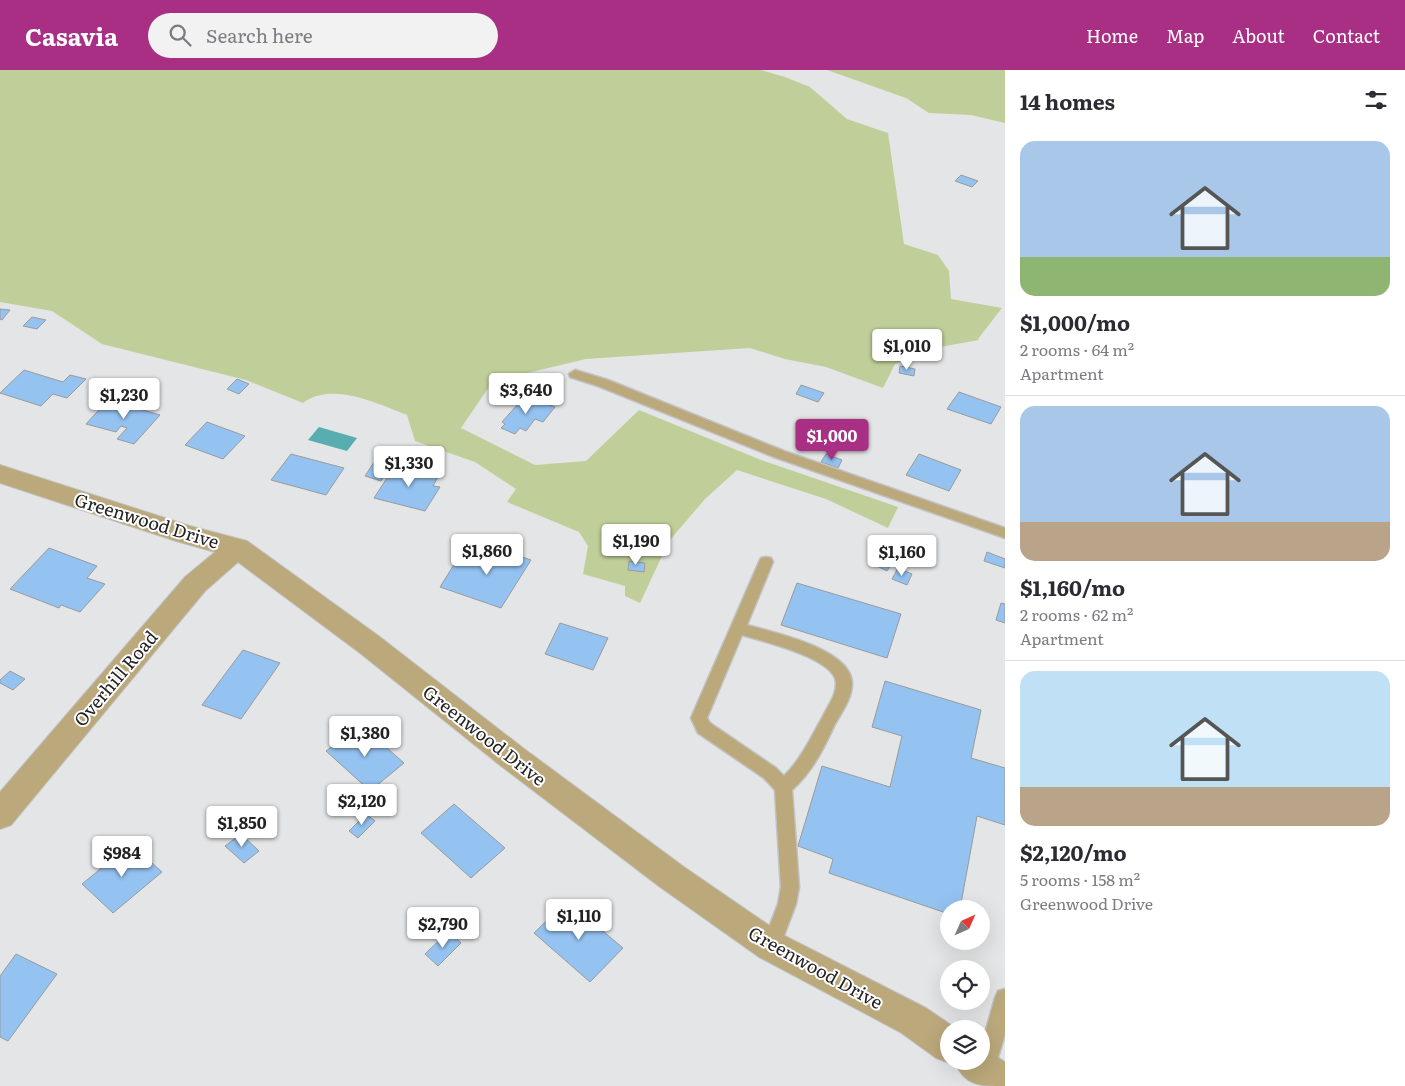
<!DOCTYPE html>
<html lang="en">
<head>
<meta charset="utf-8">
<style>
  :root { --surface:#fff; --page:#f2f2f3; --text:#2b2b33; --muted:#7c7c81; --line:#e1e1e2; --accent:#a82f84 }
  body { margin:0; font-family:Literata,serif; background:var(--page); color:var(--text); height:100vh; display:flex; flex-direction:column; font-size:19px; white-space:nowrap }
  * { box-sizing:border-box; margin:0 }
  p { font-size:16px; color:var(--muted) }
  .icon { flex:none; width:28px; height:28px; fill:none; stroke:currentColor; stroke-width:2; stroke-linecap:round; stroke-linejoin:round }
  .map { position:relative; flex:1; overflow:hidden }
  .drawer { display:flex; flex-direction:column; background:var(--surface); width:400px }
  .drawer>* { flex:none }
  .needle { width:32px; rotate:45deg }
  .controls { position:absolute; left:940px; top:830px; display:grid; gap:10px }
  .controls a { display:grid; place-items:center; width:50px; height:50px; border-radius:50%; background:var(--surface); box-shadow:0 5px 20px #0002; font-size:25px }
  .price { position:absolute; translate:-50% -42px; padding:0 11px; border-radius:5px; background:#fff; color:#222; font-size:16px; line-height:32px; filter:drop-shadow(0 1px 2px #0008) }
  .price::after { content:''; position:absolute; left:50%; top:30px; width:15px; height:11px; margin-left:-8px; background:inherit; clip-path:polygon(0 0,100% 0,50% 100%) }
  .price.current { background:var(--accent); color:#fff }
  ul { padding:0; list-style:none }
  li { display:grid; align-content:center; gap:10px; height:265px; padding:0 15px }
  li+li { border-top:1px solid var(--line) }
  li span { display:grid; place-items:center; height:155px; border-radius:15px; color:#555 }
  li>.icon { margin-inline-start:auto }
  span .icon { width:90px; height:90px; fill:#fffc; stroke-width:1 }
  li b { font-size:21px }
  h2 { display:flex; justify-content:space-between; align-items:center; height:60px; padding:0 15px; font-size:21px }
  header { display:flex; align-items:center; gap:30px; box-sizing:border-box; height:70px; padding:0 25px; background:var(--accent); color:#fff }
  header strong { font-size:24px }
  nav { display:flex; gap:28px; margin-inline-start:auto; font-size:18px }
  .search { width:350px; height:45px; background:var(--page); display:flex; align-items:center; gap:12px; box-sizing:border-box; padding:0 18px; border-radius:28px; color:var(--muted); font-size:19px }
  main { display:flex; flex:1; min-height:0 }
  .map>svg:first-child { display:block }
</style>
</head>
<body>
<header>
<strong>Casavia</strong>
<div class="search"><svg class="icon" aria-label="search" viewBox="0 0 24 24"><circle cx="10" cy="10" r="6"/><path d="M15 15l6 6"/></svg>Search here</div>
<nav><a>Home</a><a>Map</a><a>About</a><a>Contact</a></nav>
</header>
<main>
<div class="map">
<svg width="1005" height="1016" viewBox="0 0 1005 1016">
  <rect width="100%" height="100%" fill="#e4e5e6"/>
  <path fill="#c0cf9a" d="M0,0h761l24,7 25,10 37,32 41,14 16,111 34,11 11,16 2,28 51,9 -24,31 1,1 -50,9 -34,15 -12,24 -57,-21 -41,-8 -35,-11 -164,11 -93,22 -32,47 74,37 51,-4 53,-51 122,50 137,47 -10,21 -62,-29 -89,-29 -32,29 -36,42 -29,62 -15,-7v-10l-42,-12 5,-28 -9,-14 -72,-30 9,-13 -41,-27 -60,-21 -8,-26c-29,-11 -75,-34 -104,-12l-57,-23 -144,-36 -50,-33 -52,-9z
    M827,0h178v53l-34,-8 -42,-2 -23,-15z"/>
  <path fill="#57adaf" d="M319,357l38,11 -10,13 -39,-11z"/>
  <path fill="#94c2f1" stroke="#9a9b9b" d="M961,105l17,6 -6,6 -17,-6z
    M0,239l10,1 -8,10 -2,-1z
    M32,247l14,3 -9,9 -14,-3z
    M900,296l15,3 -1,7 -15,-3z
    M24,300l39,12 7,-7 16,4 -19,19 -14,-4 -12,12 -41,-13z
    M237,309l12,5 -10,10 -12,-5z
    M801,315l23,8 -6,9 -22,-8z
    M959,322l42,15 -10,17 -44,-15z
    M525,326l30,11 -12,15 -8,-3 -9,12 -6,-3 -5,6 -14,-6 4,-4 -3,-2z
    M108,330l52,15 -26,29 -17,-5 10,-11 -6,-2 -5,6 -30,-8z
    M207,352l38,14 -22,23 -38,-14z
    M291,384l53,14 -18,27 -55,-15z
    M826,384l16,6 -4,8 -17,-6z
    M919,384l42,16 -12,21 -43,-16z
    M376,389l17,4 -12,18 -16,-5z
    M396,394l43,11 -6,11 7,1 -15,24 -51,-13z
    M483,474l48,16 -30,48 -61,-21 20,-32 13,5z
    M49,478l48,18 -10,12 18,6 -25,28 -19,-7 -2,3 -49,-19z
    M880,481l16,7 -9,13 -16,-8z
    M987,482l18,7v9l-21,-7z
    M629,491l16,2 -1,9 -16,-2z
    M898,498l14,6 -5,11 -15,-6z
    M797,513l104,31 -14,44 -106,-33z
    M1001,533l4,1v19l-9,-3z
    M560,553l48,15 -15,32 -48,-16z
    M243,580l37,13 -39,56 -39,-14z
    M10,601l15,8 -12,11 -13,-7v-3z
    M885,611l96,29 -10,48 34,10v57l-28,-9 -17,93h-11v5l-120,-41 4,-14 -35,-13 24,-80 68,21 12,-51 -30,-9z
    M361,655l43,38 -34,28 -44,-40z
    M454,734l51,44 -34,30 -50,-45z
    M366,744l9,7 -17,17 -9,-7z
    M241,764l18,17 -15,12 -19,-17z
    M131,774l31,28 -49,41 -31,-29z
    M567,831l56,47 -33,34 -56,-49z
    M449,861l12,12 -23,23 -13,-12z
    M16,884l41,20 -49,67 -8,-4v-61z"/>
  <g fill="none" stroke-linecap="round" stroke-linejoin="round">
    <defs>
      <path id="service" d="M575,300l33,10 176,71 221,77v10l-231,-81 -176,-71 -28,-9 -1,-3z
        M766,487l5,1 2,4 -26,63c25,7 106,24 105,59 0,15 -11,29 -18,42 -11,24 -22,46 -42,64l7,97 -3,17 -16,42 -2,6 -7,3 -7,-3 -2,-6 16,-42 3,-17 -6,-97 -11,-12 -66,-45 -7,-15 68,-156 2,-4zM742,565c20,6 92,23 94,47 1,13 -9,25 -14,36 -12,21 -21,41 -38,58l-8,-8 -66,-45 -3,-5z
        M1005,919v45l-13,43 -7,3 -7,-3 -3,-7 2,-9h4v-14l14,-49 3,-7z"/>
      <path id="minor" d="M0,395l190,61 57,15 133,96 143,111 161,119 99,68 143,73 31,21h-8v32h4l-4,2 -13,-5 -36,-26 -141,-75 -99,-70 -159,-121 -141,-113 -122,-91 -33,29 -194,234 -11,4v-37l185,-215 30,-25 -39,-11 -176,-58z
        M981,977l24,15v24c-26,0 -40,0 -51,-25h27z"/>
    </defs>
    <use href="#service" stroke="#c1c2c3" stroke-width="3"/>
    <use href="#minor" stroke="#c1c2c3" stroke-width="2"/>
    <use href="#service" fill="#bba87b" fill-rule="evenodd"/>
    <use href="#minor" fill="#bba87b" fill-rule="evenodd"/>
  </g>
  <g text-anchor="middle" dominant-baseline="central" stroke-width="4" stroke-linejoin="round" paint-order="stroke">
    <g font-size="18" fill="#232323" stroke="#fff">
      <text transform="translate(147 450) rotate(17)">Greenwood Drive</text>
      <text transform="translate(115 608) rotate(-50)">Overhill Road</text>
      <text transform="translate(485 665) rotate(38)">Greenwood Drive</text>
      <text transform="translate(816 897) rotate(29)">Greenwood Drive</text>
    </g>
  </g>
</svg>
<div class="controls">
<a><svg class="needle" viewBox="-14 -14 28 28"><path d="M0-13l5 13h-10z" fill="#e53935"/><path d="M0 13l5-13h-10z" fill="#7c7c81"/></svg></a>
<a><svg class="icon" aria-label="locate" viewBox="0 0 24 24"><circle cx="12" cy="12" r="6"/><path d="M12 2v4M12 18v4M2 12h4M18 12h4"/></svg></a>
<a><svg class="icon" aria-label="layers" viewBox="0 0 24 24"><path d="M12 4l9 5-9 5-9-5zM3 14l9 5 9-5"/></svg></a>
</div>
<b class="price" style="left:907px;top:301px">$1,010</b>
<b class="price" style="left:526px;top:345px">$3,640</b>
<b class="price" style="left:124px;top:350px">$1,230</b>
<b class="price current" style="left:832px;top:391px">$1,000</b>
<b class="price" style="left:409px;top:418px">$1,330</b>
<b class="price" style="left:636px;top:496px">$1,190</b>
<b class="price" style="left:487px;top:506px">$1,860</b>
<b class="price" style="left:902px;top:507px">$1,160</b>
<b class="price" style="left:365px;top:688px">$1,380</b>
<b class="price" style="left:362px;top:756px">$2,120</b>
<b class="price" style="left:242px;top:778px">$1,850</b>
<b class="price" style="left:122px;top:808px">$984</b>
<b class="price" style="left:579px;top:871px">$1,110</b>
<b class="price" style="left:443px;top:879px">$2,790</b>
</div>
<section class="drawer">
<h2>14 homes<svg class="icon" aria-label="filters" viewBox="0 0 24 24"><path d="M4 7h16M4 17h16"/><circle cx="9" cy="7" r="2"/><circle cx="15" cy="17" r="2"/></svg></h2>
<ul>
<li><span style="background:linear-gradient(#a9c7e8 75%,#8fb573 0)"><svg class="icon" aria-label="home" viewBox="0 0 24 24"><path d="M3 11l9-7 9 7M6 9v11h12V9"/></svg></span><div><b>$1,000/mo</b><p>2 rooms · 64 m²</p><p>Apartment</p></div></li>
<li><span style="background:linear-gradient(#a9c7e8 75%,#b9a48a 0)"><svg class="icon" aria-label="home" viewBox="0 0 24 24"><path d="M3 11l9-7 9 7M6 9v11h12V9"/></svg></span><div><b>$1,160/mo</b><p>2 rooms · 62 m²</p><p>Apartment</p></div></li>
<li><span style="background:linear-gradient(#bfe0f5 75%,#b9a48a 0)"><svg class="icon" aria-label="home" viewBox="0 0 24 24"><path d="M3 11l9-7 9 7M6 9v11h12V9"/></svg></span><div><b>$2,120/mo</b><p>5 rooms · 158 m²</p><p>Greenwood Drive</p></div></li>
</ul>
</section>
</main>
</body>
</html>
